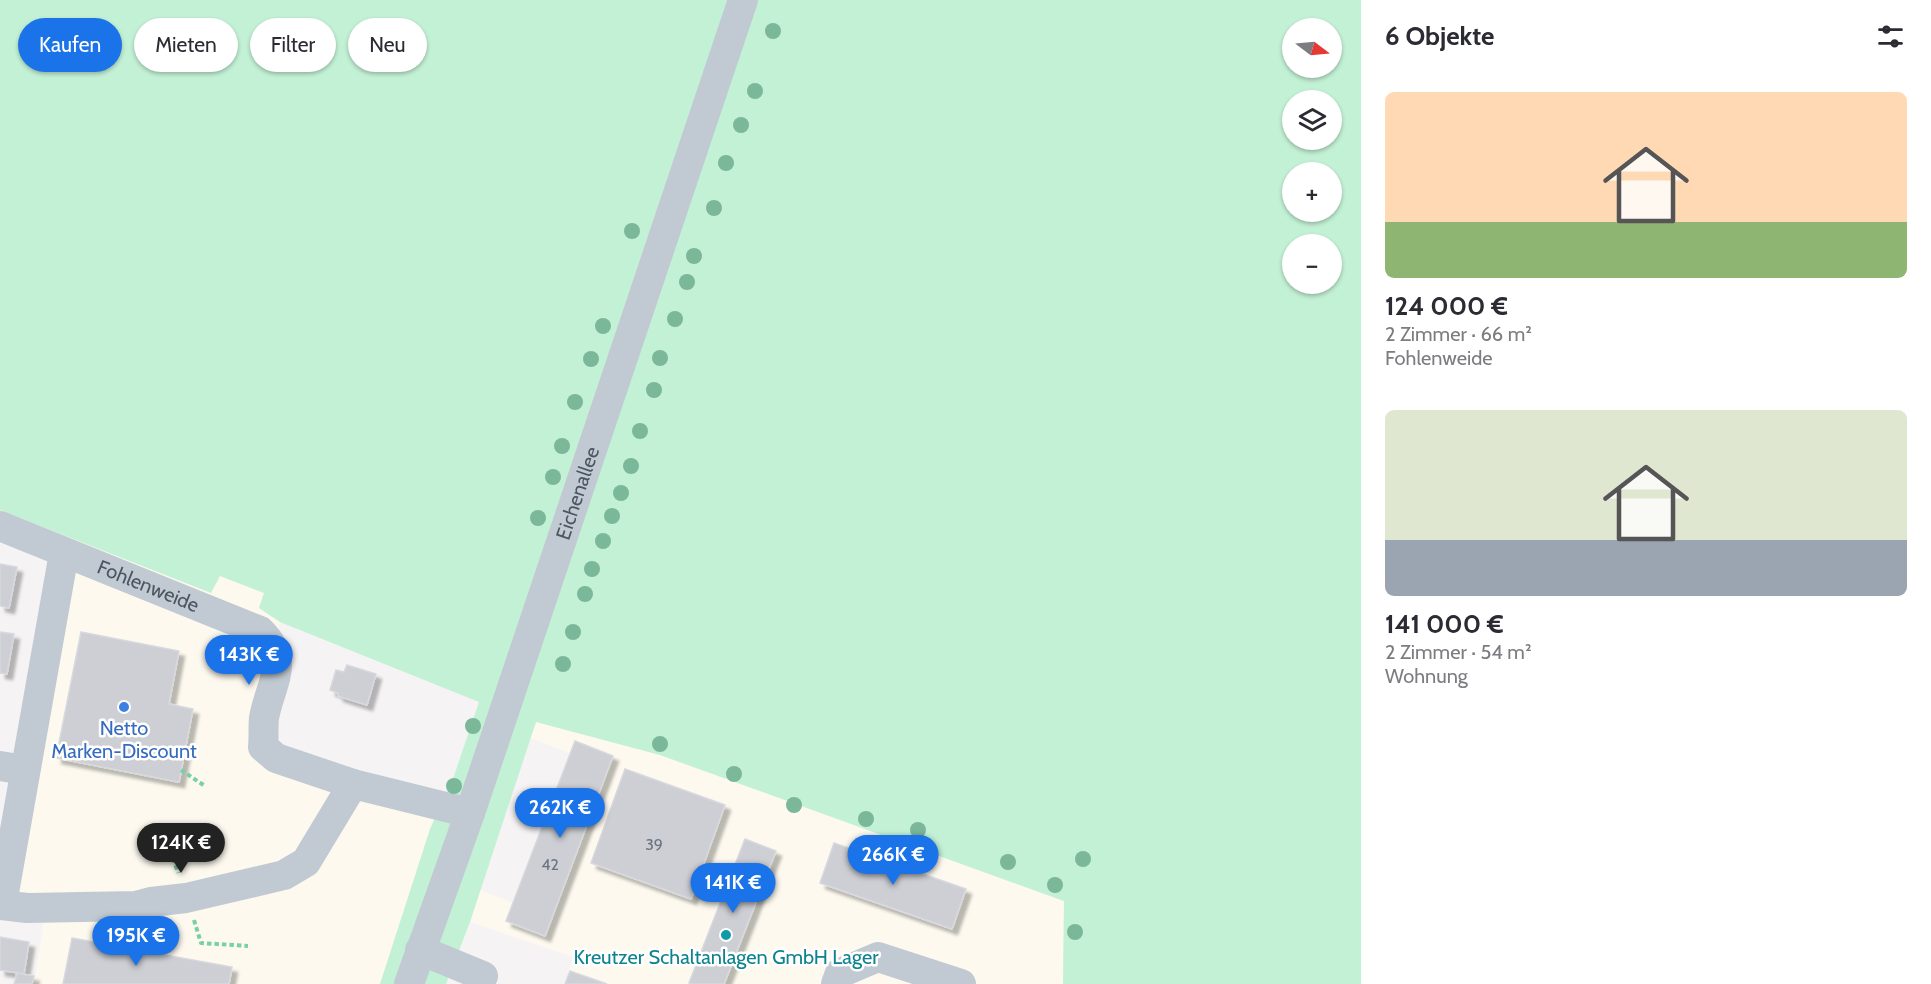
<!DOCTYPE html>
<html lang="de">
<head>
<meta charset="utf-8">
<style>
  :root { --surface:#fff; --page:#f7f7f7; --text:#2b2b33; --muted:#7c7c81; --accent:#1a73e8 }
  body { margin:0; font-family:Cabin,sans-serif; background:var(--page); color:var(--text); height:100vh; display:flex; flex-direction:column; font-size:22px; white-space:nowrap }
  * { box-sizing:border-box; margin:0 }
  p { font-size:20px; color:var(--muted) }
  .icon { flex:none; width:33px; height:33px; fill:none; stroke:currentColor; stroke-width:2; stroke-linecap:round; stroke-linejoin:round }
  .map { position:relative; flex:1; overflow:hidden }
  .panel { display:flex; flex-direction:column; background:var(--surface); width:570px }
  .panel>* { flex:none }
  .guide { position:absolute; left:18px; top:18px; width:570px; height:54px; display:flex; gap:12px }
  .needle { width:39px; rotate:106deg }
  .tools { position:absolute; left:1282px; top:18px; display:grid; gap:12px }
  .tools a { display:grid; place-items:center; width:60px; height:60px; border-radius:50%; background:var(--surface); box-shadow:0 2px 4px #0004; font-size:30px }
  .price { position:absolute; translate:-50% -51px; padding:0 14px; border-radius:21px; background:var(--accent); color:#fff; font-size:20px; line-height:39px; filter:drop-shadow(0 2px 3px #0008) }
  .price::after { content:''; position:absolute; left:50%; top:36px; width:18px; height:14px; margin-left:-9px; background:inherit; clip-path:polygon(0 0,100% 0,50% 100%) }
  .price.on { background:#222; color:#fff }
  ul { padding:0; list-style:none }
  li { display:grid; align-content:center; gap:12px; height:318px; padding:0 24px }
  li span { display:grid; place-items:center; height:186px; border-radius:9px; color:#555 }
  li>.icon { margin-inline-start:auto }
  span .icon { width:108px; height:108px; fill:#fffc; stroke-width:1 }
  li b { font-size:26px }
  h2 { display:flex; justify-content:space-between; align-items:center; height:72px; padding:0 24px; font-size:26px }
  .tag { padding:0 21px; border-radius:27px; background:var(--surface); box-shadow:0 2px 4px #0004; font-size:21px; line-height:54px }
  .tag.on { background:var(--accent); color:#fff }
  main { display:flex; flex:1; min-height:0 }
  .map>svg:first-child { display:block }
</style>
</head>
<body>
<main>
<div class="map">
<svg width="1361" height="984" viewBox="0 0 1361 984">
  <defs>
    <filter id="shadow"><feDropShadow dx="5.5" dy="5.5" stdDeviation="1.5" flood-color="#0004"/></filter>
  </defs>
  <rect width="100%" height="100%" fill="#f5f3f3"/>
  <path fill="#fdf9ef" d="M76,540l135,53 9,-17 45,17 -6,15 21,14 -22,113 180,77 -58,172h-346l12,-77 -31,-7 -5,-23z
    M536,722l124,33 404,146 -1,83h-498l8,-27 -103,-35 10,-32 34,13 56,-150 -40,-15z"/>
  <path fill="#c3f1d5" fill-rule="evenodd" d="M0,0h1361v984h-298l1,-83 -404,-146 -124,-33 -66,200 -24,62h-66l50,-155 24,-53 25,-74 -199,-80 -21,-14 5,-15 -44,-17 -9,17 -211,-83zM1293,28h39v40h-39zM1293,100h39v40h-39zM1293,172h39v40h-39zM1293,244h39v40h-39z"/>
  <path fill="#cdcfd5" stroke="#d7d9de" stroke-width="1.5" filter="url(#shadow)" d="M0,564l17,3 -8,41 -9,-2z
    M0,632l14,2 -7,40 -7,-1z
    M81,632l98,19 -10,53 24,5 -14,73 -123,-24z
    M347,665l29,9 -9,31 -29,-9v-3l-8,-3 6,-20 8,2z
    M575,741l38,15 -68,180 -39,-15z
    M625,769l100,36 -34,94 -100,-36z
    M745,839l31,12 -52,133h-33l-2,-1z
    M834,843l132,46 -14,40 -132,-46z
    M0,937l29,5 -5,32 -24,-4z
    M72,938l160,29 -3,17h-166z
    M570,971l37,13h-42z
    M17,973l17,3 -2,8h-18z"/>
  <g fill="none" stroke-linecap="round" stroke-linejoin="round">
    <path stroke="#7ad0a6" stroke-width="4" stroke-dasharray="4.5 3" stroke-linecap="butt" d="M181,770l24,16
      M171,851l7,22
      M194,920l7,23 47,3"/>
    <g stroke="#c1cad2" stroke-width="30">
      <path id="s1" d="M0,526l260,105c32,31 10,52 4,87 -1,9 0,20 -1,29l13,11 77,26 117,29"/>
      <path d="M0,766l25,4"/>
      <path d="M2,904l62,-351"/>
      <path d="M0,905l27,3 109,-2 15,-4 35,-4 98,-23 22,-13 47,-78"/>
      <path d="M420,950l63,26"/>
      <path id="s2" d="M409,984l61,-171 273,-813"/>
      <path d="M836,984l4,-11 38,-16 83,27"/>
    </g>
  </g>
  <g fill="#7bb799">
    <circle cx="773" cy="31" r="8"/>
    <circle cx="755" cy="91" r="8"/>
    <circle cx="741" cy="125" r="8"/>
    <circle cx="726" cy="163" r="8"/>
    <circle cx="714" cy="208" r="8"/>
    <circle cx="632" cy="231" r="8"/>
    <circle cx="694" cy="256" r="8"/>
    <circle cx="687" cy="282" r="8"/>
    <circle cx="675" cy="319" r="8"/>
    <circle cx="603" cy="326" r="8"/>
    <circle cx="660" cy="358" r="8"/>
    <circle cx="591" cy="359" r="8"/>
    <circle cx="654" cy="390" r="8"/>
    <circle cx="575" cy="402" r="8"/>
    <circle cx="640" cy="431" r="8"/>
    <circle cx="562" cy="446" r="8"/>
    <circle cx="631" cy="466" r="8"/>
    <circle cx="553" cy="477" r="8"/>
    <circle cx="621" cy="493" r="8"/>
    <circle cx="612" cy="516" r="8"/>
    <circle cx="538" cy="518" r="8"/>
    <circle cx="603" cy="541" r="8"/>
    <circle cx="592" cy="569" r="8"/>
    <circle cx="585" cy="594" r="8"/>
    <circle cx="573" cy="632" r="8"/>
    <circle cx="563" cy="664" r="8"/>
    <circle cx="473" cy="726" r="8"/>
    <circle cx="660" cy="744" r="8"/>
    <circle cx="734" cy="774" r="8"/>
    <circle cx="454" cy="786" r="8"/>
    <circle cx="794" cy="805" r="8"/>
    <circle cx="866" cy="819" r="8"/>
    <circle cx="918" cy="830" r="8"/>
    <circle cx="1083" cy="859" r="8"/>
    <circle cx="1008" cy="862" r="8"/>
    <circle cx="1055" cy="885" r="8"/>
    <circle cx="1075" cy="932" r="8"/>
  </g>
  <circle fill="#3f7fe0" stroke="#fff" stroke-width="2" cx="124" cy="707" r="6"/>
  <circle fill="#0f9aa8" stroke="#fff" stroke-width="2" cx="726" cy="935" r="6"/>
  <g text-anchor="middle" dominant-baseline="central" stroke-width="5" stroke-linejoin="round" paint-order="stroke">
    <g font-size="16" fill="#6b747e">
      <text x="654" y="844">39</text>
      <text x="550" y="864">42</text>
    </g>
    <g font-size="20" fill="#4a5661" stroke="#fff">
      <text stroke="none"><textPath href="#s2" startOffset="519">Eichenallee</textPath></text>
      <text stroke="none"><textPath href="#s1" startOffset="160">Fohlenweide</textPath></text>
    </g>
    <g font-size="20" fill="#366cbe" stroke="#fff">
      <text x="124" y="728">Netto<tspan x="124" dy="23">Marken-Discount</tspan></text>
    </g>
    <g font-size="20" fill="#0d838f" stroke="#fff">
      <text x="726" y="957">Kreutzer Schaltanlagen GmbH Lager</text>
    </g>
  </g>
</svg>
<div class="tools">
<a><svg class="needle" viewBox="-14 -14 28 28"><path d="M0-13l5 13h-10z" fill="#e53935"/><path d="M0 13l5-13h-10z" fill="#7c7c81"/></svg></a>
<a><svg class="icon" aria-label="layers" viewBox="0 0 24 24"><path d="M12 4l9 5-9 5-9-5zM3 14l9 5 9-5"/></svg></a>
<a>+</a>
<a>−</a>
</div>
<b class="price" style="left:249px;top:686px">143K €</b>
<b class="price" style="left:560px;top:839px">262K €</b>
<b class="price on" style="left:181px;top:874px">124K €</b>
<b class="price" style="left:893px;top:886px">266K €</b>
<b class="price" style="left:733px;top:914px">141K €</b>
<b class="price" style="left:136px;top:967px">195K €</b>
<div class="guide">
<a class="tag on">Kaufen</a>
<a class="tag">Mieten</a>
<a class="tag">Filter</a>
<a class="tag">Neu</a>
</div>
</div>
<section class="panel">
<h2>6 Objekte<svg class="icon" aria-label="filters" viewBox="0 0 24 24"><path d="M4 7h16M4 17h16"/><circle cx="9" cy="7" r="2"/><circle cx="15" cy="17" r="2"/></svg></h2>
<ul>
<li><span style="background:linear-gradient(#ffd9b3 70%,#8fb573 0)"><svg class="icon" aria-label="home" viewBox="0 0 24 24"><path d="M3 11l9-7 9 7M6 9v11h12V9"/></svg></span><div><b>124 000 €</b><p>2 Zimmer · 66 m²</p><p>Fohlenweide</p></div></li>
<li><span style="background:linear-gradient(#dfe7d0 70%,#9aa5b1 0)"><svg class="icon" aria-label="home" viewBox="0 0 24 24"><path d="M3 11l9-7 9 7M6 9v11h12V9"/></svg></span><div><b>141 000 €</b><p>2 Zimmer · 54 m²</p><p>Wohnung</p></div></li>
</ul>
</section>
</main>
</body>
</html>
